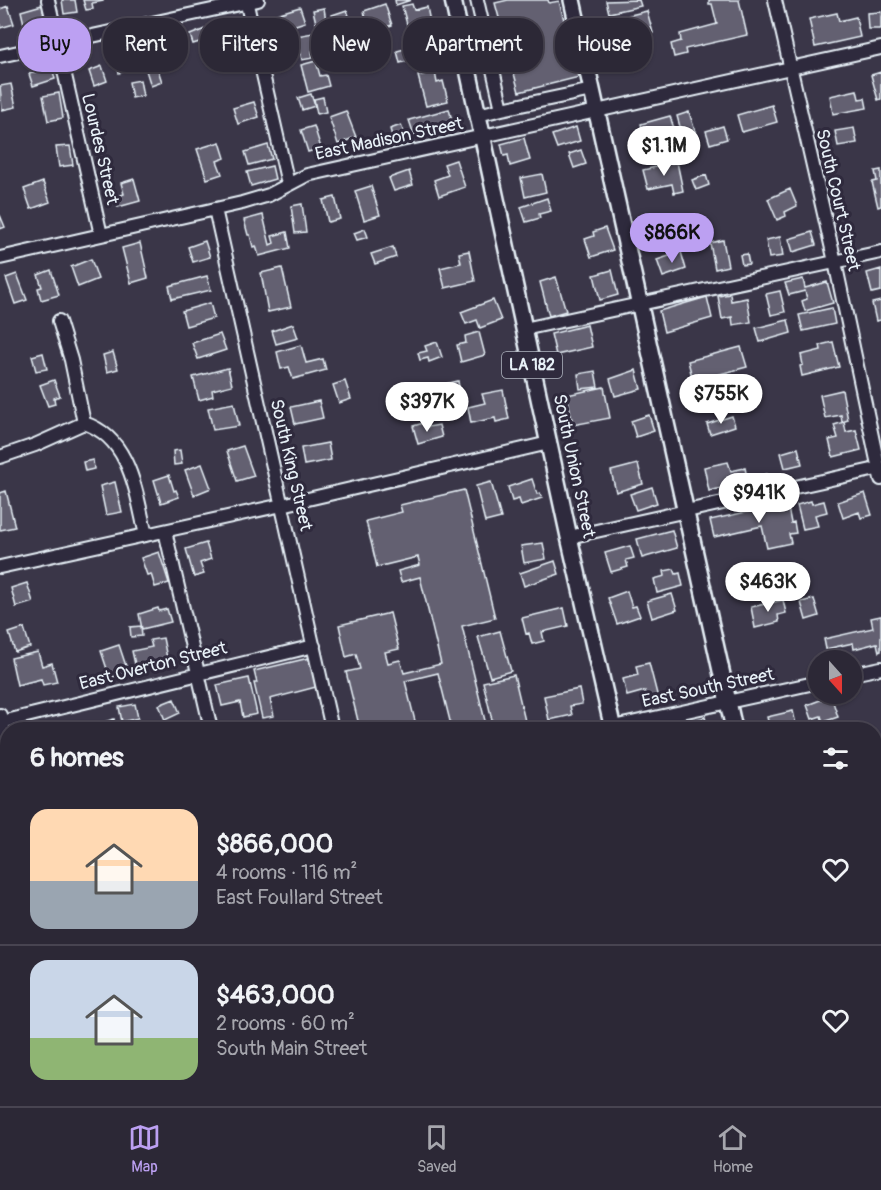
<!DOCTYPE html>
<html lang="en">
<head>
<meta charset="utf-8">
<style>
  :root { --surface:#2c2836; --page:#383442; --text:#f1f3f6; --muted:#a6a6ad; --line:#484451; --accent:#bca0f2 }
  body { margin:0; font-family:Pangolin,sans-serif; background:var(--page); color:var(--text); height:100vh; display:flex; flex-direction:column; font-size:22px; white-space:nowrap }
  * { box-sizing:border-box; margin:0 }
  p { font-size:20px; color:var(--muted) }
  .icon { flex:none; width:33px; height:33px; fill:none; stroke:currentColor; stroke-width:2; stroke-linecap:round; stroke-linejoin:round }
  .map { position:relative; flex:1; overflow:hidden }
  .details { position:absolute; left:0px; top:722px; width:882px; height:386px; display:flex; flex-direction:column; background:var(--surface); border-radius:24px 24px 0 0; box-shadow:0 2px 4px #0004,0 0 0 2px var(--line) }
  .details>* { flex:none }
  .hud { position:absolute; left:18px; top:18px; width:846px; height:54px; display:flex; gap:12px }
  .needle { width:39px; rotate:159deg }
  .fabs { position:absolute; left:808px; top:650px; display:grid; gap:12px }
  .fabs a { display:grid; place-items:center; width:54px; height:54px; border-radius:50%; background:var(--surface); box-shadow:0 2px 4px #0004,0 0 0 2px var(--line); font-size:30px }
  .price { position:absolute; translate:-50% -51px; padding:0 14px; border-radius:21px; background:#fff; color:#222; font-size:20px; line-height:39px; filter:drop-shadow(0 2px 3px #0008) }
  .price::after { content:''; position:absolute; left:50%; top:36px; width:18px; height:14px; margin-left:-9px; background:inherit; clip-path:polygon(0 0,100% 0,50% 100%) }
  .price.current { background:var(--accent); color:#111 }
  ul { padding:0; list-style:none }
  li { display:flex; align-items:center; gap:18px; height:150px; padding:0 30px }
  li+li { border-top:2px solid var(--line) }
  li span { display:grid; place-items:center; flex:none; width:168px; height:120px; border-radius:18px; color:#555 }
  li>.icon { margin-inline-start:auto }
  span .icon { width:72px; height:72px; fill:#fffc; stroke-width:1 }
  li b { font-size:26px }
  h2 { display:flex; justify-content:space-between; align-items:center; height:72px; padding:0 30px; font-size:26px }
  .chip { padding:0 21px; border-radius:24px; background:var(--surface); box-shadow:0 2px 4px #0004,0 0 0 2px var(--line); font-size:21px; line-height:54px }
  .chip.current { background:var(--accent); color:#111 }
  .tabs { display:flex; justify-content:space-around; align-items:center; height:84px; border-top:2px solid var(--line); background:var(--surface); font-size:16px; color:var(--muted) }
  .tabs a { display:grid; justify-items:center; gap:3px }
  .tabs .current { color:var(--accent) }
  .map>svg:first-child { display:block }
</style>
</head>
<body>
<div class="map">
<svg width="881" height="1106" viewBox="0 0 881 1106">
  <rect width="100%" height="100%" fill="#3a3648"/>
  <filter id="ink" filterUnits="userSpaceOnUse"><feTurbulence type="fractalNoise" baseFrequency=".0167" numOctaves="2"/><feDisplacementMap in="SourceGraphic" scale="12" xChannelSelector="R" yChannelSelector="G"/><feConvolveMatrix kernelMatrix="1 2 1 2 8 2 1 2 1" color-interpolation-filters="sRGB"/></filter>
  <g filter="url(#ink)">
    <path fill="#636171" stroke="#e8f1f8" stroke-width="1.5" d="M62,0h13l2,12 -13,2z
      M83,0h20v1l-11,2 1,6 -7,1z
      M395,0h16l-15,5z
      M508,0h40l1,3 10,-2 20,76 -60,15 -24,-89z
      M639,0l2,6 -32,7 -3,-12z
      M709,0h30l8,35 -62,14 1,5 -12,3 -3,-13 10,-3 -1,-7 37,-10 -5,-20h-3z
      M385,4l7,21 -18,6 -4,-13 -4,1 -2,-8z
      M412,4l2,6 13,-3 3,15 -22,6 -6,-22z
      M42,5l3,13 -21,6 -3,-13z
      M8,6l6,18 -14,4v-19z
      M300,7l5,15 -28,9 -4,-16z
      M324,8l2,13 -10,2 -3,-13z
      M347,10l8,24 -15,5 -8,-24z
      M647,11l6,22 -15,3 -1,-4 -7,2 6,21 -15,3 -3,-11 3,-1 -2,-10 -9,2 -4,-17z
      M881,12v17h-13l-1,-16z
      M837,13l2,8 17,-4 4,20 -45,10 -6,-28z
      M274,22l4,12 -11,3 -3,-12z
      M224,24l4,17 4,-1 5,23 -17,4 -9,-40z
      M205,29l4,10 -16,5 -3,-9z
      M425,31l1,3 8,-2 2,7 -4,1 4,13 -36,10 -3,-12 15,-4 -3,-11z
      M313,33l3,17 -4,1 1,7 -11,2 -2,-10 -13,2 -2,-14z
      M149,42l13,40 -11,4 -13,-41z
      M128,49l6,19 -15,5 -6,-19z
      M316,61l4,15 6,-1 3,11 -21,6 -7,-27z
      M102,66l5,15 -13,5 -5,-15z
      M52,67l3,12 -22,7 -4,-12z
      M435,72l2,11 6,-2 5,20 -22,5 -8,-30z
      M881,72v27l-3,1 -7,-25z
      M140,80l3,16 -11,2 -3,-16z
      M11,84l5,23 -14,3 -2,-24z
      M857,90l2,9 6,-1 2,10 -34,6 -3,-18z
      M59,93l4,25 -15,3 -5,-25z
      M311,94l4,12 -13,4 -4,-12z
      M323,97l3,15 -9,2 -3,-15z
      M254,102l5,15 -21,7 -5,-16z
      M772,105l5,17 -35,10 -5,-17z
      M449,109l4,15 -39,11 -5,-15z
      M346,111l10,26 -18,7 -9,-27z
      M689,112l8,25 -13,4 -7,-25z
      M670,116l6,19 -30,8 -5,-19z
      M401,125l5,14 -12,4 -4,-14z
      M314,126l7,22 -13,4 -7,-22z
      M723,126l4,13 -17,5 -4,-13z
      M576,127l4,14 -23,7 -5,-13z
      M854,128l3,15 -19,3 -3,-15z
      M524,138l6,22 -20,6 -2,-11 -4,1 -3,-12z
      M220,142l5,16 -8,3 5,13 -15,5 -10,-30z
      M268,145l4,14 -23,6 -4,-13z
      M70,146l3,19 -14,2 -3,-20z
      M581,150l5,14 -12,4 -5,-14z
      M456,160l9,27 -26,9 -5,-16 14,-5 -4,-11z
      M677,162l6,29 -9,2 -2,-9 -24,5 -5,-19z
      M272,166l3,13 -24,7 -4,-14z
      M881,170v36l-3,1 -6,-25 5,-1 -2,-10z
      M409,171l4,14 -19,6 -5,-13z
      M542,174l4,18 -21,5 -4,-19z
      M706,175l3,10 -13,5 -4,-10z
      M134,179l6,22 -22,6 -3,-10 9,-3 -3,-11z
      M43,182l7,20 -19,7 -7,-20z
      M371,186l9,29 -16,5 -9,-29z
      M790,189l7,17 -12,6 1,4 -9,4 -9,-21z
      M335,197l5,22 -12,3 -5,-22z
      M547,198l4,13 -12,3 1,4 -14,4 -5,-15z
      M302,204l4,28 -11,1 -4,-27z
      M0,215l5,12 -5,2z
      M263,215l7,30 4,-2 -2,-7 15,-4 3,16 -31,8 -3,-10 -3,1 -3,-12h-2l-4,-15z
      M605,228l8,22 -22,7 -6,-18 9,-3 -1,-4z
      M365,229l3,8 -11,3 -3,-7z
      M812,232l4,13 -23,7 -4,-13z
      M780,237l3,19 -14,2 -3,-18z
      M723,240l5,26 -13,3 -5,-26z
      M205,241l5,16 -17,5 -5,-15z
      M140,243l8,35 -17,5 -9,-35z
      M393,247l3,10 -21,7 -4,-10z
      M469,251l6,30 -30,7 -5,-20 21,-5 -2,-10z
      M681,252l5,17 -23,8 -6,-17z
      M747,254l2,10 -7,1 -2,-10z
      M91,259l7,20 -20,8 -7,-20z
      M282,268l9,39 -23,5 -7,-39z
      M881,269v22l-9,2 -5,-20z
      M51,270l8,25 -18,5 -3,-12 4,-1 -4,-12z
      M612,270l6,25 -18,5 -6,-25z
      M17,274l10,26 -12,4 -9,-26z
      M207,276l4,14 -39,9 -3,-13z
      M556,277l10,34 -17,5 -9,-34z
      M803,279l2,9 22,-6 6,21 -28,8 -3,-10 5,-2 -2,-8 -16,4 -4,-12z
      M780,291l5,21 -14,3 -5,-21z
      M730,294l1,7 16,-3 4,24 -18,3 -1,-8 -10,2 -4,-23z
      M707,297l5,21 -48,14 -5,-21z
      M493,300l8,20 -21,8 -3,-8 -11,4 -5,-12z
      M881,301v19l-5,1 -4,-18z
      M210,303l4,15 -28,8 -4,-15z
      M832,308l3,16 -32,7 -4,-16z
      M788,320l3,13 -31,9 -4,-14z
      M293,324l5,14 -22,6 -4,-13z
      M587,325l5,22 -36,8 -5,-21z
      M479,332l6,23 -24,7 -4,-17 9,-2 -1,-7z
      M220,334l6,16 -28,9 -6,-16z
      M437,342l5,15 -13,5 -1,-4 -8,2 -2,-7 9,-2 -2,-5z
      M833,342l6,25 -37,9 -2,-10 3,-1 -2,-10 20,-5 -1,-5z
      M301,345l5,18 17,-4 3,11 -33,9 -4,-12 -8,2 -4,-17z
      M741,347l6,20 -54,14 -5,-20z
      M113,352l5,17 -11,3 -4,-17z
      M43,353l4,16 -11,2 -4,-15z
      M228,368l4,17 -20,5 1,6 -14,4 -6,-23z
      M636,370l5,19 -26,7 -5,-17z
      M595,371l3,16 -18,2 -2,-15z
      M54,380l6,16 -6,2 1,6 -7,2 -8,-21z
      M345,381l6,18 -12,4 -6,-18z
      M458,381l2,12 -13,3 -2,-12z
      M714,381l2,7 5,-2 4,14 -7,2 2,6 -13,4 -8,-27z
      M604,387l6,31 -37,7 -6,-30z
      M503,390l6,29 -13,3 -1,-4 -24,5 -3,-16 17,-4 -3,-9z
      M842,390l6,30 -6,2 -1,-7 -16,3 -5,-23z
      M319,401l4,17 -28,6 -4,-17z
      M234,403l5,23 -26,4 -5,-22z
      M649,415l5,16 -18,6 -5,-16z
      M732,416l3,10 -25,8 -3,-10z
      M427,422l1,5 11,-2 3,12 -24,7 -5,-18z
      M844,422l2,10 10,-2 5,20 -28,7 -4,-17 9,-2 -4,-13z
      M328,443l3,17 -27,5 -3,-17z
      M243,446l11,30 -17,5 -10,-30z
      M798,448l4,16 -17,4 -4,-15z
      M180,450l2,14 -8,1 -1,-14z
      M93,460l1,9 -9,2 -2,-9z
      M728,462l3,9 14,-3 3,14 -39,9 -5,-24z
      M202,464l9,24 -17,7 -9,-25z
      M638,464l5,20 -27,8 -5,-21z
      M767,474l2,9 -12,3 -2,-9z
      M169,475l5,16 2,-1 3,7 -18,6 -7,-23z
      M532,479l5,15 3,-1 2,5 -21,7 -2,-6 -7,2 -4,-14z
      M115,482l7,30 -16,3 -6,-29z
      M491,482l10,36 -16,4 -9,-36z
      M652,487l5,16 -21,7 -6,-16z
      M464,490l31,128 -33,8 25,103h-35l-14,-56 -33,8 12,48h-57l-14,-57 14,-3 -4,-15 -10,3 -7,-32 51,-12 9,36 -14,3 3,11 12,-3 4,13 37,-9 -21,-87 -19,5 -3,-11 22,-6 -2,-8 -41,10 -11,-46 36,-9 -2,-7z
      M6,491l9,36 -15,3v-37z
      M865,493l7,22 -11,3 -2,-6 -16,6 -5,-16z
      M811,501l1,3 12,-3 3,11 -12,3 3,11 -15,3 -6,-24z
      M787,503l4,20 3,-1 2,11 -7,1 2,9 -24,5 -5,-22 -48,11 -4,-17z
      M672,530l5,18 -35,10 -5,-19z
      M206,543l5,16 -11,4 4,11 -10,3 -8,-28z
      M543,543l3,16 -22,4 -3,-17z
      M630,546l4,12 -8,2 2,7 -17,5 -6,-19z
      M159,552l10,31 -14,4 -4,-13 -4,1 -6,-17z
      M555,561l4,13 -35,12 -4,-13z
      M674,569l2,5 4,-1 3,13 -26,7 -3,-14 11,-3 -1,-5z
      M27,583l6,19 -17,5 -5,-19z
      M627,591l5,16 4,-1 4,10 -23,8 -9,-26z
      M672,594l5,16 -25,8 -5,-17z
      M814,599l5,17 -13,4 -5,-18z
      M783,600l3,13 -8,2 1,7 -24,6 -4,-21z
      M158,608l1,3 8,-2 4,13 -29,7 -3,-15z
      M564,608l4,18 -26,6 2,9 -12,3 -3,-11 -3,1 -4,-16z
      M881,616v35l-2,1 -2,-9 -23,6 -1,-6 -27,6 -2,-10 49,-11 -2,-10z
      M141,626l1,10 -11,1 -1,-10z
      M24,628l6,19 -15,5 -6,-19z
      M500,631l11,40 -21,6 -12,-40z
      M163,638l5,25 -32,6 -4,-18 20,-4 -2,-7z
      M119,645l9,27 -18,6 -9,-27z
      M38,652l4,14 10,-3 5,19 -14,3 -2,-6 -24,6 -6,-27z
      M309,658l7,29 -46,12 4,17 -12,2 -8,-35h3l-3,-12z
      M649,663l10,39 -11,3 -3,-14 -18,5 -4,-17 15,-4 -2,-9z
      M514,675l11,46 -31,7 -11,-46z
      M249,678l8,36 -14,3 -3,-15 -18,4 -5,-21z
      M579,689l3,15 -12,2 2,9 -23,5 -5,-24z
      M831,696l7,21 -15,5 -2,-6 -9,3 -5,-14z
      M174,699l6,14 -15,7 -6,-15z
      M135,704l3,14 -16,4 -3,-15z
      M793,711l4,18h-27l-3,-12z
      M705,717l3,12h-36l-1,-2z
      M114,719l1,10h-10l-1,-7z
      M881,824v25l-4,2 -3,-25z
      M7,881l1,27 -8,1v-27z
      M8,941v16h-2l-3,-15z
      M881,987v19l-5,1 5,26 -7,2v-47z
      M878,1083l3,23h-40l-2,-6h35v-16z
      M13,1100h15l1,2 -14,4z
      M133,1100h17v1l-15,4z
      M363,1100h9l2,6h-37z
      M449,1100h27l1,6h-27z
      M534,1100h12l2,6h-27l-1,-3z
      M554,1100h22l2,6h-23z
      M805,1101l1,5h-26z
      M404,1102l1,4h-19z"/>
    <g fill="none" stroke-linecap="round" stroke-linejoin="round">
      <defs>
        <path id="minor" d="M48,0l53,235
          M246,0l42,184
          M477,0l25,109 90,-19
          M775,0l60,262 46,217
          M0,56l258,-56
          M478,115l24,-6
          M215,209l117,520
          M0,258l242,-55 27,-8 38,-20 574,-127
          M59,321l12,39 13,63
          M524,329l357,-77
          M84,423c47,15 52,71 62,112
          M0,457l35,-12 49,-22
          M165,531l46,198
          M569,537l312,-69
          M0,567l282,-62 267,-62
          M852,674l29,-6
          M0,715l8,31
          M2,722l312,-76
          M604,729l215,-47
          M0,864l8,-1
          M92,1100l2,6
          M293,1100l2,6
          M493,1100l1,6"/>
        <path id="major" d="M453,0l116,537 44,192
          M572,0l162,729
          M695,1100l1,6
          M817,1100l2,6"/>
        <path id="highway" d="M874,868l7,-1
          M0,1063l8,-2
          M874,1071l7,-1
          M722,1106l27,-6"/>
      </defs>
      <use href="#minor" stroke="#e8f1f8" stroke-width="16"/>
      <use href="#major" stroke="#e8f1f8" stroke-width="20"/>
      <use href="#highway" stroke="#e8f1f8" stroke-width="22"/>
      <use href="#minor" stroke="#2f2a3d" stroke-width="12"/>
      <use href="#major" stroke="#2f2a3d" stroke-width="15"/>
      <use href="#highway" stroke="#2f2a3d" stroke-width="18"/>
    </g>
  </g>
  <g text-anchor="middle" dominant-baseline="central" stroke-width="6" stroke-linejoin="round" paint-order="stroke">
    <rect fill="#2f2a3d" stroke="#b0b5c0" stroke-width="1.5" x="502" y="352" width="60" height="26" rx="4.5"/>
    <g font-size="16" font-weight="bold" fill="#e8f1f8">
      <text x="532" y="365">LA 182</text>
    </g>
    <g font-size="18" fill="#e8f1f8" stroke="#2f2a3d">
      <text transform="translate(389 139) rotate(-12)">East Madison Street</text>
      <text transform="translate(100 149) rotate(77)">Lourdes Street</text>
      <text transform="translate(838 200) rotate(77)">South Court Street</text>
      <text transform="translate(291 465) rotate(77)">South King Street</text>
      <text transform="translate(574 466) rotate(78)">South Union Street</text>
      <text transform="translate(153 666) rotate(-14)">East Overton Street</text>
      <text transform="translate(708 688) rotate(-12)">East South Street</text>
    </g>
  </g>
</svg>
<div class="fabs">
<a><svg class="needle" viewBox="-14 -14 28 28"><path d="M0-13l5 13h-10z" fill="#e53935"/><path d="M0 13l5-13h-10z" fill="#a6a6ad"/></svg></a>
</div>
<b class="price" style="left:664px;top:177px">$1.1M</b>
<b class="price current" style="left:672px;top:264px">$866K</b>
<b class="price" style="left:721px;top:425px">$755K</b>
<b class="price" style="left:427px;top:433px">$397K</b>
<b class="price" style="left:759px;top:524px">$941K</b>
<b class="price" style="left:768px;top:613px">$463K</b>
<div class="hud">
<a class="chip current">Buy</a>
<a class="chip">Rent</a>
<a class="chip">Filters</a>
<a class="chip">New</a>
<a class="chip">Apartment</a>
<a class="chip">House</a>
</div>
<section class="details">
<h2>6 homes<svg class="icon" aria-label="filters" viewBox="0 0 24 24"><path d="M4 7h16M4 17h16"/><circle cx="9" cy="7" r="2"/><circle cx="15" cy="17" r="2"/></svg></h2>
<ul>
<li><span style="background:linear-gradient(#ffd9b3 60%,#9aa5b1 0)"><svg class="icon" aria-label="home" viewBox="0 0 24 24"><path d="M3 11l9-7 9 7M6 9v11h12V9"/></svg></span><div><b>$866,000</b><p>4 rooms · 116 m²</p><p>East Foullard Street</p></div><svg class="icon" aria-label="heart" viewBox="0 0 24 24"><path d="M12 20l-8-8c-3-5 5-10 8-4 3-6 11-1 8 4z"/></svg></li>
<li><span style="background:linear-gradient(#c9d6e8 65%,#8fb573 0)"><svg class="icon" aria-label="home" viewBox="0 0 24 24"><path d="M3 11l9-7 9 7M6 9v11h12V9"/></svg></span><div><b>$463,000</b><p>2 rooms · 60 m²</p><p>South Main Street</p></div><svg class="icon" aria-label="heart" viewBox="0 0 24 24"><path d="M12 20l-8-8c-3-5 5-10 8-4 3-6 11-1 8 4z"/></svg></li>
</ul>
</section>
</div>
<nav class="tabs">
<a class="current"><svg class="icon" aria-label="map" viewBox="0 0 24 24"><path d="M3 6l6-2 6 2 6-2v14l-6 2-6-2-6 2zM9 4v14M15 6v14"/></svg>Map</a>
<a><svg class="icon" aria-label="saved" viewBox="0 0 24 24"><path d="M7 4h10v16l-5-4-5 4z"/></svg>Saved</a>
<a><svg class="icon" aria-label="home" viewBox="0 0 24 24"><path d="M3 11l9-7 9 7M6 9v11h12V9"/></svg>Home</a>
</nav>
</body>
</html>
